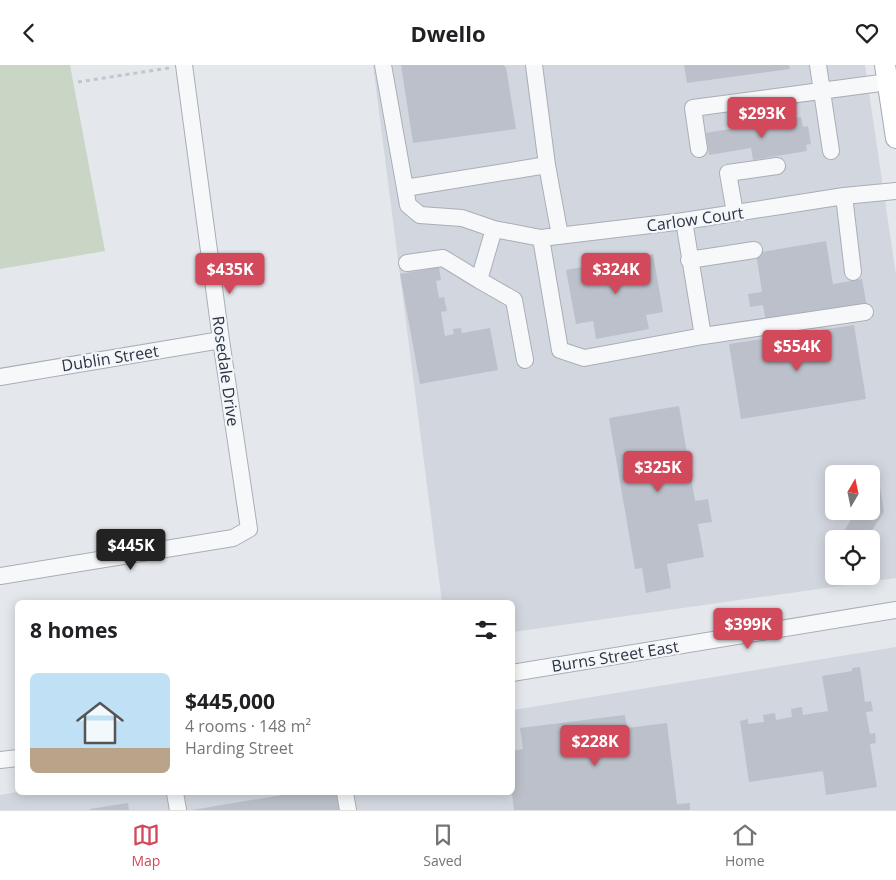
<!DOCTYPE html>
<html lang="en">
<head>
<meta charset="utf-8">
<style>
  :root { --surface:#fff; --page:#f6f6f6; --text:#202124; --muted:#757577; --line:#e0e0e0; --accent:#d1495b }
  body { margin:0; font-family:"Open Sans",sans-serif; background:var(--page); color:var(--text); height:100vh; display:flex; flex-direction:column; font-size:19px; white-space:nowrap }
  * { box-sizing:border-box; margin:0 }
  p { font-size:16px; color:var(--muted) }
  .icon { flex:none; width:28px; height:28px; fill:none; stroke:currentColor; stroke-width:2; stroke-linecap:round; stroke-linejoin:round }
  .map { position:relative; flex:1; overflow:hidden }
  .sheet { position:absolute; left:15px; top:535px; width:500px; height:195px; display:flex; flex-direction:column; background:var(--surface); border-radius:8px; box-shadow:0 2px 12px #0003 }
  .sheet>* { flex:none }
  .needle { width:32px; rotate:9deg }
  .fabs { position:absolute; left:825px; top:400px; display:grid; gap:10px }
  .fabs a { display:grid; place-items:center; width:55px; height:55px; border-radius:8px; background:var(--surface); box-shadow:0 2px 12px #0003; font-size:25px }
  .price { position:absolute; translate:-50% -42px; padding:0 11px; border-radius:5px; background:var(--accent); color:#fff; font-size:16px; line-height:32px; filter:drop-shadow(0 1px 2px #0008) }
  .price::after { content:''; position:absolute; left:50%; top:30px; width:15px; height:11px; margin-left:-8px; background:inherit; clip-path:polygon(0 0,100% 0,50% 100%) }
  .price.selected { background:#222; color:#fff }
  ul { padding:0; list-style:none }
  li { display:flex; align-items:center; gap:15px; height:125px; padding:0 15px }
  li span { display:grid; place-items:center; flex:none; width:140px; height:100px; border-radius:8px; color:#555 }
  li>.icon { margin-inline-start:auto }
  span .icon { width:60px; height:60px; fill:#fffc; stroke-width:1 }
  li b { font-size:21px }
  h2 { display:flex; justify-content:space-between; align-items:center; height:60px; padding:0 15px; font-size:21px }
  header { display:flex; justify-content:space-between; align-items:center; height:65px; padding:0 15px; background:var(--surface); font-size:22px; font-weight:700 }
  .tabs { display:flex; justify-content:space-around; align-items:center; height:70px; border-top:1px solid var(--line); background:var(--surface); font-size:14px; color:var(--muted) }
  .tabs a { display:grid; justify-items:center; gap:2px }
  .tabs .selected { color:var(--accent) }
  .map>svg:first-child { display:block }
</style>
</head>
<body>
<header><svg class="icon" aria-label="back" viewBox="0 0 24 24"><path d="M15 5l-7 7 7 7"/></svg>Dwello<svg class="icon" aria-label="heart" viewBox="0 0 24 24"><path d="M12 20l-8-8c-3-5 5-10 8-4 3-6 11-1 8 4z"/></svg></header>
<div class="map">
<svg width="896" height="745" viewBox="0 0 896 745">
  <rect width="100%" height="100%" fill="#e4e7ec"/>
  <path fill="#d2d6de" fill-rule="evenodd" d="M373,0h492l31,210v303l-383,54 -1,-29 -70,-1zM834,409h37v37h-37zM834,474h37v37h-37z
    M896,582v163h-896v-15l17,-3 495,1 1,-83z"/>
  <path fill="#c9d6c5" d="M0,0h70l35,186 -105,18z"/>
  <path fill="#bbc0ca" d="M401,0h102l3,2 10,62 -103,14z
    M684,0h105l1,4 -103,14z
    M801,52l2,10 5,-1 3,18 -5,1 1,6 -54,9 -2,-12 -42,7 -3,-22z
    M826,176l7,43 29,-5 5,28 -101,16 -3,-18 -13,2 -2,-13 14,-2 -6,-39z
    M653,189l10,58 -17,3 3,14 -53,10 -3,-18 -17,3 -10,-54z
    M439,202l2,13 -5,1 3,17 5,-1 3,14 -6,1 4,24 9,-2 -1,-5 8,-1 1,5 28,-5 8,42 -78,14 -20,-110z
    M854,260l12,74 -125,20 -12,-75z
    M679,341l16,95 13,-2 4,23 -14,2 6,33 -37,7 4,24 -25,5 -4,-25 -7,1 -26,-151z
    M877,403l7,44 -18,27h-32v18h-2l-2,-21h11l15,-25h15v-37h-19v-4z
    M860,602l5,35 6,-1 2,10 -7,1 4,22 5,-1 1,10 -6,1 7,43 -51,8 -3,-24 -74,11 -9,-61 8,-2v5l16,-2 -1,-7 12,-2 1,7 16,-3 -1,-8 11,-2 1,8 25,-4 -6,-35 30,-5v-3z
    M625,650l2,13 40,-5 10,81 13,-1v7h-176l-2,-17v-42l11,-2 -3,-21z
    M294,728h46l3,17h-151z
    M128,738l1,7h-39v-1z"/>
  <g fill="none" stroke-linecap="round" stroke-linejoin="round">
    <defs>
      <path id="minor" d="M383,0l25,140 12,10 42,3 32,11 47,9 143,-17 160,-25 52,-5
        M534,0l13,100
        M818,0l13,86
        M699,84l-6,-41 195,-26
        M405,123l142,-23 13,71
        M844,131l9,76
        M735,148l-7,-40 49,-7
        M541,173l19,112 24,8 119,-22 -19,-115
        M689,195l65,-10
        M407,198l36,-5 36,22 15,-51
        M479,215l35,20 11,60
        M703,271l162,-24
        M0,312l221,-37
        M0,511l233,-38 16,-9 -28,-189 -37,-275
        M512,608l384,-63
        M0,695l18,-2
        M175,728l3,17
        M345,728l3,17"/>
      <path id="major" d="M885,0l11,73"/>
    </defs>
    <use href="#minor" stroke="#a9aeb7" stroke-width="18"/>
    <use href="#major" stroke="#a3abb8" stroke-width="22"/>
    <path stroke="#c2c5cb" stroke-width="3" stroke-dasharray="4 4" stroke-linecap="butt" d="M78,17l91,-14"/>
    <use href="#minor" stroke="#f7f8fa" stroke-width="16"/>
    <use href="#major" stroke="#fff" stroke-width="20"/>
  </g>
  <g text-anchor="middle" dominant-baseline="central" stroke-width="4.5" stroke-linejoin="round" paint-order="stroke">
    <g font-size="16" fill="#2b3445" stroke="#f4f6f9">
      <text transform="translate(695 154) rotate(-8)">Carlow Court</text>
      <text transform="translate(110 293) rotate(-9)">Dublin Street</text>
      <text transform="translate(226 306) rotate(82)">Rosedale Drive</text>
      <text transform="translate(615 591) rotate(-9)">Burns Street East</text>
    </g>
  </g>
</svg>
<div class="fabs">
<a><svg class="needle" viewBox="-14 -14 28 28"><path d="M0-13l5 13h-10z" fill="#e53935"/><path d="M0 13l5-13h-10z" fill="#757577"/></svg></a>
<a><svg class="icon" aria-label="locate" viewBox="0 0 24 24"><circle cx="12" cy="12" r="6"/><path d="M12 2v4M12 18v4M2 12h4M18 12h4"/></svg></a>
</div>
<b class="price" style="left:762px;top:74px">$293K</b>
<b class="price" style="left:230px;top:230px">$435K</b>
<b class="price" style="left:616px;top:230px">$324K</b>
<b class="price" style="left:797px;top:307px">$554K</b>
<b class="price" style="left:658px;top:428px">$325K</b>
<b class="price selected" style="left:131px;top:506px">$445K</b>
<b class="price" style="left:748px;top:585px">$399K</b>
<b class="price" style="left:595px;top:702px">$228K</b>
<section class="sheet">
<h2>8 homes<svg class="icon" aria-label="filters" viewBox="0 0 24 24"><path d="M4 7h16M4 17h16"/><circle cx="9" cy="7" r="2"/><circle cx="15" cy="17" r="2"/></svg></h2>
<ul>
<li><span style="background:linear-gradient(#bfe0f5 75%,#b9a48a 0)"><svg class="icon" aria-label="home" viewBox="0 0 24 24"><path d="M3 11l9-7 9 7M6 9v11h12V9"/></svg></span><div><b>$445,000</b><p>4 rooms · 148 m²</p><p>Harding Street</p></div></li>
</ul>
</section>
</div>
<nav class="tabs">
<a class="selected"><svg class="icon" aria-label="map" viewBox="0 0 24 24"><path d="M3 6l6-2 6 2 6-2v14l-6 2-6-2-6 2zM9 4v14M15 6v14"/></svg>Map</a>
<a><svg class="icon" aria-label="saved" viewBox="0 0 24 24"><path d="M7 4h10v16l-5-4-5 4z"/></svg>Saved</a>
<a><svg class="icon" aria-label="home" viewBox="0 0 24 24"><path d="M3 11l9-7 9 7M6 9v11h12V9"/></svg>Home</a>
</nav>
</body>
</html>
